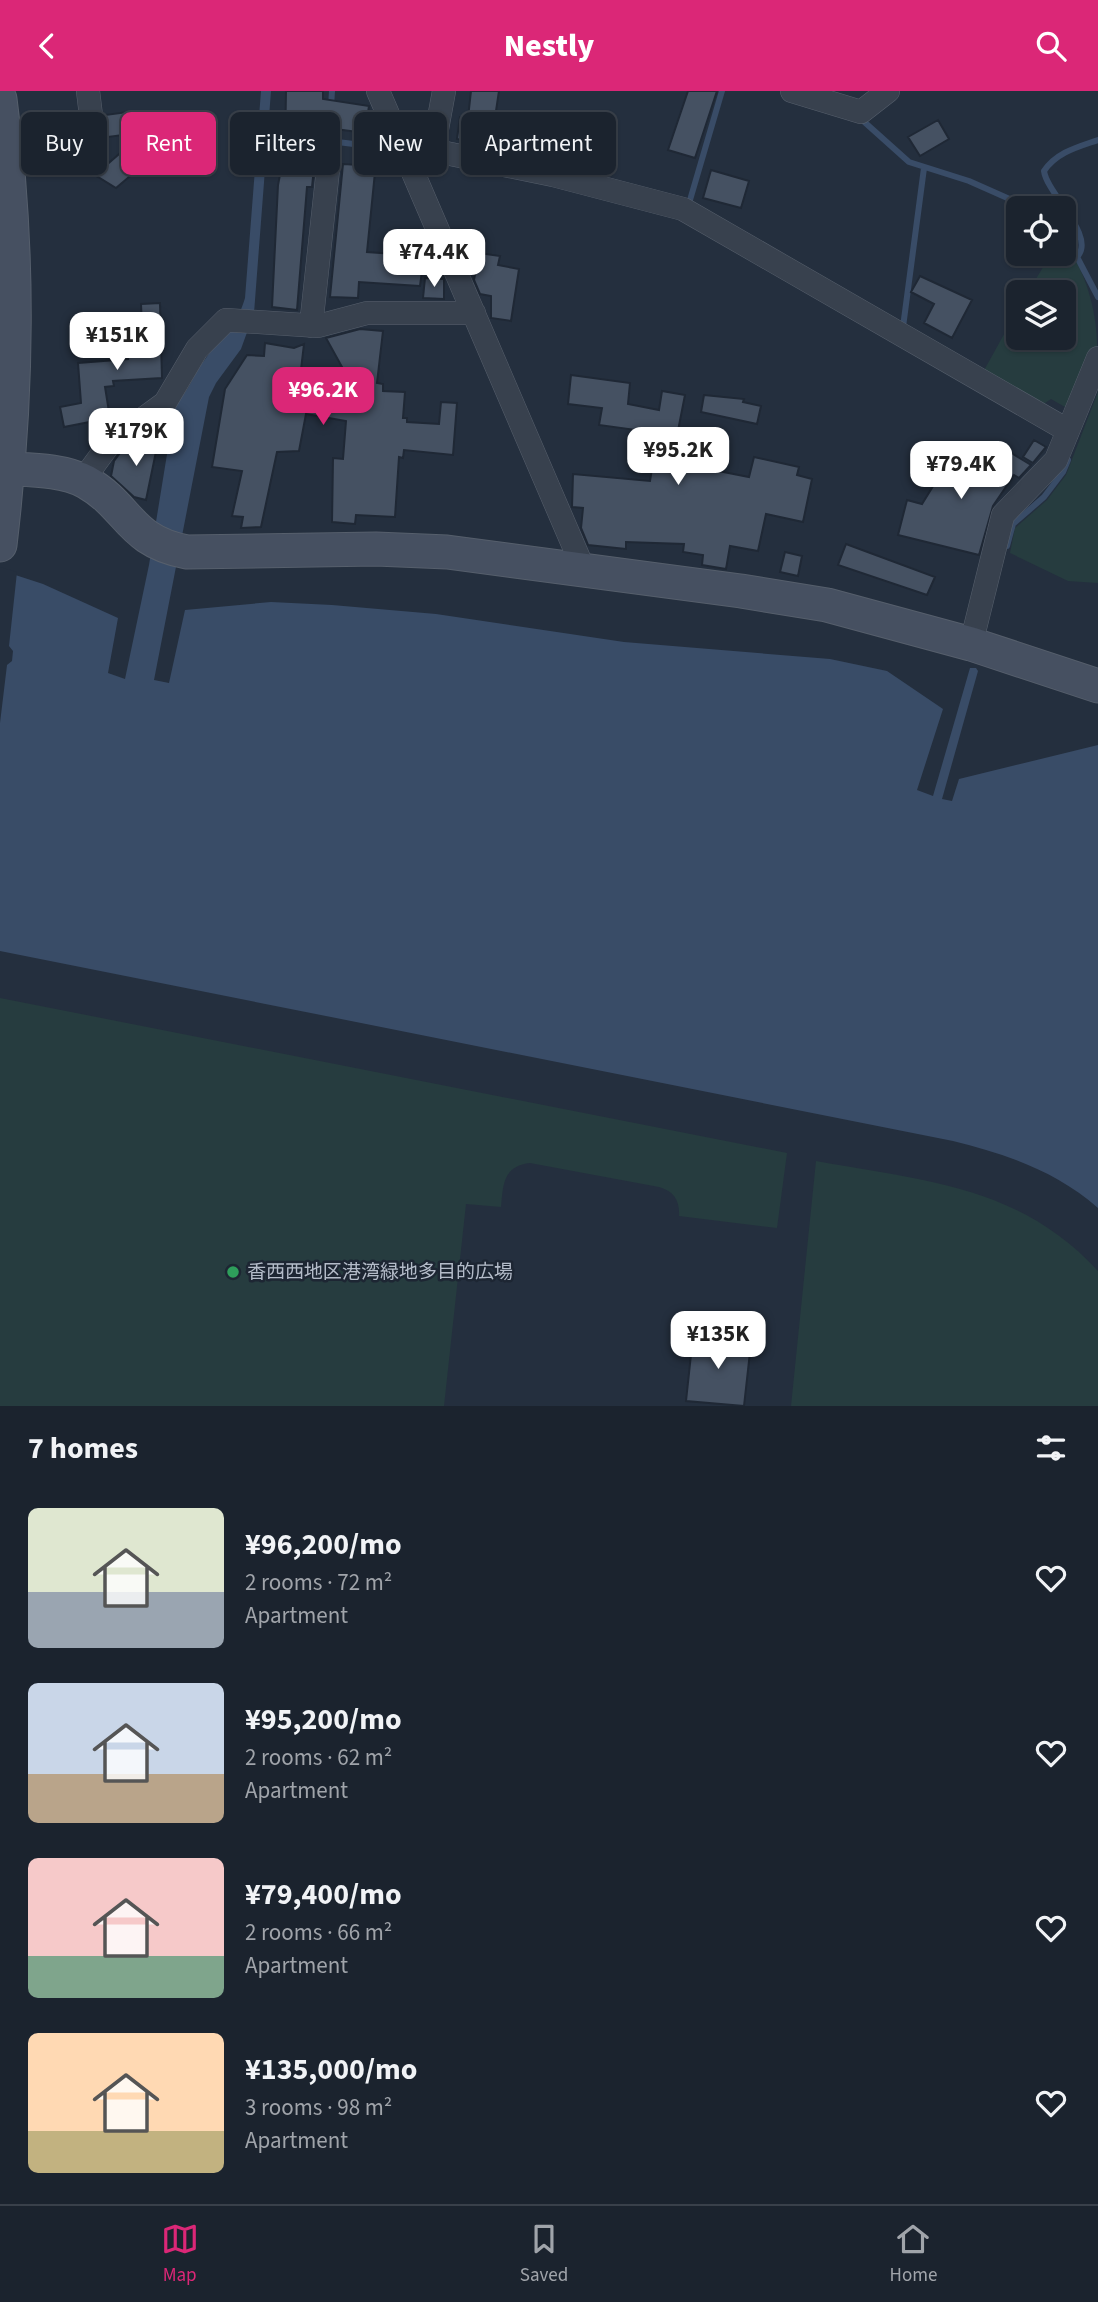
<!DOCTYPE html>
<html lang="en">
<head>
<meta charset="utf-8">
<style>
  :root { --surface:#1b232e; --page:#242b36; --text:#f1f3f6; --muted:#a0a4aa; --line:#39404a; --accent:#db2777 }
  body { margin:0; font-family:"Source Sans 3","Noto Sans JP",sans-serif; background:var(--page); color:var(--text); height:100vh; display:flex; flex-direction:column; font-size:26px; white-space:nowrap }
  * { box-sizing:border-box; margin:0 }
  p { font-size:23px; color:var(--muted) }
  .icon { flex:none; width:38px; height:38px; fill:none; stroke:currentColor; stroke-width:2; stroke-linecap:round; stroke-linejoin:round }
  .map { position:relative; height:1315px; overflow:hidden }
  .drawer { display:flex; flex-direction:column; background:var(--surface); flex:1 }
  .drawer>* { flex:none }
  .banner { position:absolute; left:21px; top:21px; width:700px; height:63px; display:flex; gap:14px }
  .fabs { position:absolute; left:1006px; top:105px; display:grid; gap:14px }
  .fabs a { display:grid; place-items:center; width:70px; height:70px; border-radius:10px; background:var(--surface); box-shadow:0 2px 5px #0004,0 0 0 2px var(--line); font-size:35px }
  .price { position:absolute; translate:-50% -60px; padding:0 16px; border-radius:14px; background:#fff; color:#222; font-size:23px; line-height:46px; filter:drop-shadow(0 2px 4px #0008) }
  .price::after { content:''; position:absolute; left:50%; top:42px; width:21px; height:16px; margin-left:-10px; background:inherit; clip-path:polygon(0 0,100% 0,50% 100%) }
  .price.selected { background:var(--accent); color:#fff }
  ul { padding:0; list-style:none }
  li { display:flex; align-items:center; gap:21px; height:175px; padding:0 28px }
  li span { display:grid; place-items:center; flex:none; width:196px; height:140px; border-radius:10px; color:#555 }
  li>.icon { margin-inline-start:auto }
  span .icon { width:84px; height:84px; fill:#fffc; stroke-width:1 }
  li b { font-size:30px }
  h2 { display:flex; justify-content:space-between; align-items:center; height:84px; padding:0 28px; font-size:30px }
  .pill { padding:0 24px; border-radius:10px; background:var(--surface); box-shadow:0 2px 5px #0004,0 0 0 2px var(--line); font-size:24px; line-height:63px }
  .pill.selected { background:var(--accent); color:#fff }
  header { display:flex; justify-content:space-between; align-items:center; height:91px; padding:0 28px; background:var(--accent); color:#fff; font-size:32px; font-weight:800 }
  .tab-bar { display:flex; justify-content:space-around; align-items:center; height:98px; border-top:2px solid var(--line); background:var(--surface); font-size:19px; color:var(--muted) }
  .tab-bar a { display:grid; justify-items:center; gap:4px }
  .tab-bar .selected { color:var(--accent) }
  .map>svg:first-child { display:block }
</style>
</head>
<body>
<header><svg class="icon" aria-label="back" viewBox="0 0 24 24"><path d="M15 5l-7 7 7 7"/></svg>Nestly<svg class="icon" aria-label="search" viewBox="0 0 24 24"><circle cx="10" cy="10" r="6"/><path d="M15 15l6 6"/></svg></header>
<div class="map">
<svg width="1098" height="1315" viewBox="0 0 1098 1315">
  <rect width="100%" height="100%" fill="#242f3e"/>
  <path fill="#263c3f" d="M1064,152c22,27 34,72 33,107 -5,21 -17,42 -25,61l-21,-12 -12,8 -57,-33 36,-65v29h46v-46h-36l23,-38h13z
    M1098,301v191l-30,-2 -58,-28 5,-25 32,-28 19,-25z
    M0,907l787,155 -10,75 -98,-12c1,-15 -5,-25 -20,-29l-129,-24c-27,3 -27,22 -29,44l-35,-3 -22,202h-444z
    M816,1070c108,20 203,24 282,110v135h-307z"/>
  <path fill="#394c67" d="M261,0h10l-17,222 -13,36 -25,34 -7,14 -55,283 15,3 16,-73 86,-8 61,3 104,9 188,28 206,17 57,12 56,38 -26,81 16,6 37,-128h6l2,3 -36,128 10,2 7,-22 139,-34v463c-42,-37 -92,-54 -145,-67l-953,-190v-381l43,14 75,34 -10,55 17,6 24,-114 26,-160c14,-14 19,-32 31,-47 16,-22 31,-32 39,-60z"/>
  <path fill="#242f3e" d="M0,476l17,5 -8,74 4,5 -1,10 -5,4 -7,58z"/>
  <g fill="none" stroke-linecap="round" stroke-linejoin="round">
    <path stroke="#394c67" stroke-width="6" d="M331,16l1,-16
      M861,28l48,43 60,19 61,27
      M330,30l-1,20 58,7
      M690,109l32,-109
      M1064,150l13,16 21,40
      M1077,166c20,-21 -30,-63 -33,-86 13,-19 34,-24 54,-31
      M903,236l21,-159
      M1007,455l6,-22 31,-27 19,-25 5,-12"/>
  </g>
  <path fill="#455162" stroke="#1f2835" stroke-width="2" d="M286,0h37v8l46,7 -4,27 -38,-5 -1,10 -10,11 -4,38h-5l-10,123 -25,-3 6,-122 7,-36z
    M471,0h28l-8,53 -34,-5 3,-22 8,1z
    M688,0h29l-22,67 -27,-8z
    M135,20l3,22 -30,4 -3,-22z
    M938,29l11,19 -29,17 -12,-19z
    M126,57l16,18 -26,22 -21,-13z
    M359,70l17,1 -9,90 57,4 -4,30 -61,-4 -1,16 -28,-1 13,-133 16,1z
    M711,79l38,11 -8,27 -38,-10z
    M479,162l21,3 -2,9 21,4 -8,52 -20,-3v-22l-11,-2 -6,-14z
    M920,185l52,24 -20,38 -28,-15 10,-19 -23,-12z
    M425,187l19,1v20l-21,-1z
    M160,212l2,75 -49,3 1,5 -9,1 5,31 -46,9 -4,-20 21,-4 -3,-40 50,-4 -1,-8 16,-1 -2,-46z
    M360,238l23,2 -6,52 6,1v7l22,1 -2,26h4v4l32,2 2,-22 16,1 -4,52 -49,-5 -1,8 -4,-1 -4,60 -39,-2 -1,9 -23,-2 1,-64 10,1 3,-38 -40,-7 -7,37 -22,1 -16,75 -20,1 2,-11 -11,-1 10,-45 -30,-4 13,-78 22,-34 17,1 1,-13 29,5 10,-4 -4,34 53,9 -27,-49z
    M571,284l59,8 -2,21 31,6 3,-19 23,4 -10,51 7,1 -1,8 34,6 -2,9 36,7 5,-20 45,10 -2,8 15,4 -9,43 -37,-8 -8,37 -28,-5 -4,23 -24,-4 1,-10 -20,-3 1,-8 -58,-2v7l-38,-4 -7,-17 2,-20 -11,-1 1,-33 77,7 8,-48 -59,-8 3,-17 -34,-4z
    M704,304l40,4 -1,3 18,4 -4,18 -56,-12z
    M140,348l18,3 -12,58 -12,-3 -23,-21 3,-15 6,-8z
    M1034,349l12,7 -13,16 -10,-6z
    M959,353l40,21 9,-14 23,14 -12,13 -5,-3 -21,31 -14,49 -81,-20 9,-35 15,4z
    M846,453l89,33 -8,18 -89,-30z
    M785,461l17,4 -4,20 -18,-4z
    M693,1245l58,7 -7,63 -58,-5z"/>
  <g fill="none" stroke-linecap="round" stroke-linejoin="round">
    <defs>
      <path id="street" d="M88,0l6,49
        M378,0l206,479
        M792,0l69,21 27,-21
        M402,53l151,31 130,34 384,221
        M433,60l11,-60
        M311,235l19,-175
        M83,389l27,-37 55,-40 32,-54 29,-29 92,6 49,-13h107
        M971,553l32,-129 53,-55 42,-102"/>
      <path id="secondary" d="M0,8c20,152 18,294 0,446
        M0,377c27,2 62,1 86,14 44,25 42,59 101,70l189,-3 71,3 294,39 86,14 144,39 127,42"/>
    </defs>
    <use href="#street" stroke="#565f6c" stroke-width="24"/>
    <use href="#secondary" stroke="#565f6c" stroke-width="35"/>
    <use href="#street" stroke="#38414e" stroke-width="23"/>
    <use href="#secondary" stroke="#465061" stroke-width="33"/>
  </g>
  <circle fill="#2e9e5b" stroke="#1d2633" stroke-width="2.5" cx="233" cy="1181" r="7"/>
  <g text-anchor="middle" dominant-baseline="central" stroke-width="5" stroke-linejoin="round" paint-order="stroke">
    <g font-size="19" fill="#b4bcc9" stroke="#1d2633" text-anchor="start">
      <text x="247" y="1181">香西西地区港湾緑地多目的広場</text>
    </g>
  </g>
</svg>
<div class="fabs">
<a><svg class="icon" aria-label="locate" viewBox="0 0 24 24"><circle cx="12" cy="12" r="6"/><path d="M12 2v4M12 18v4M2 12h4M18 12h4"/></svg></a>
<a><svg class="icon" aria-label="layers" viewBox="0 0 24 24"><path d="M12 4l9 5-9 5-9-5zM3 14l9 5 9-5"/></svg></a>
</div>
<b class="price" style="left:434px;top:198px">¥74.4K</b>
<b class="price" style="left:117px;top:281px">¥151K</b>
<b class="price selected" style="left:323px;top:336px">¥96.2K</b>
<b class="price" style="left:136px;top:377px">¥179K</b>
<b class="price" style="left:678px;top:396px">¥95.2K</b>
<b class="price" style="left:961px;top:410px">¥79.4K</b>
<b class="price" style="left:718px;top:1280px">¥135K</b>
<div class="banner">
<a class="pill">Buy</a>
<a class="pill selected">Rent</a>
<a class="pill">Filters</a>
<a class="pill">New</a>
<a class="pill">Apartment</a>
</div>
</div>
<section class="drawer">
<h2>7 homes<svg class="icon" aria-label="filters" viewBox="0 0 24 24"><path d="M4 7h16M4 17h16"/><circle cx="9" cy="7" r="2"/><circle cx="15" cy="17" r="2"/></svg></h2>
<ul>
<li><span style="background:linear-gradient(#dfe7d0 60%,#9aa5b1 0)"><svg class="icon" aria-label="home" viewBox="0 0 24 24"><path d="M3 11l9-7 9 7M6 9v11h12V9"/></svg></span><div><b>¥96,200/mo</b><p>2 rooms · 72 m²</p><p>Apartment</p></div><svg class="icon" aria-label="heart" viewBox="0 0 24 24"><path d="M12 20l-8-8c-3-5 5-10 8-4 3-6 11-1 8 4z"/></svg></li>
<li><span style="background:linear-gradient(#c9d6e8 65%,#b9a48a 0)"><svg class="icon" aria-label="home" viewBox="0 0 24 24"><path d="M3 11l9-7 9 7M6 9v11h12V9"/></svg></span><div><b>¥95,200/mo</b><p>2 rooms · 62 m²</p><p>Apartment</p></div><svg class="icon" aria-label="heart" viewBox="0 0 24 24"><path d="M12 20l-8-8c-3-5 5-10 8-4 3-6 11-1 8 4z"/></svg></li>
<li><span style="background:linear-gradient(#f6c9c9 70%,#7fa58c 0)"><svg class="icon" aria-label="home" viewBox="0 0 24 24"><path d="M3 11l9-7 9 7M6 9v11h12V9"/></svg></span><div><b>¥79,400/mo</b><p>2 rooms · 66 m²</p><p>Apartment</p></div><svg class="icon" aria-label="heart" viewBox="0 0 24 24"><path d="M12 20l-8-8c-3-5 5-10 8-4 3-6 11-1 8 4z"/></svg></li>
<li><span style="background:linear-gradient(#ffd9b3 70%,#c2b280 0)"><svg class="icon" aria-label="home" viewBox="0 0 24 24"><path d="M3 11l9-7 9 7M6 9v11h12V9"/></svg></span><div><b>¥135,000/mo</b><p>3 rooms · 98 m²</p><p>Apartment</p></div><svg class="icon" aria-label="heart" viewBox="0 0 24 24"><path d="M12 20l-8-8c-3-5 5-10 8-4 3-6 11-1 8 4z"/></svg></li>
</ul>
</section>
<nav class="tab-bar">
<a class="selected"><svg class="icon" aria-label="map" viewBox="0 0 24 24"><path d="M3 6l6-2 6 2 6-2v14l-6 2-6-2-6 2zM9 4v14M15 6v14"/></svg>Map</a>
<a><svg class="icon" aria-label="saved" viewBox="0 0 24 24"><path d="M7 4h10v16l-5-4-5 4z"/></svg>Saved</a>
<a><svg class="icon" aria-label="home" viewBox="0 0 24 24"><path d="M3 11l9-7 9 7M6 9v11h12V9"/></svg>Home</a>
</nav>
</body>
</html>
